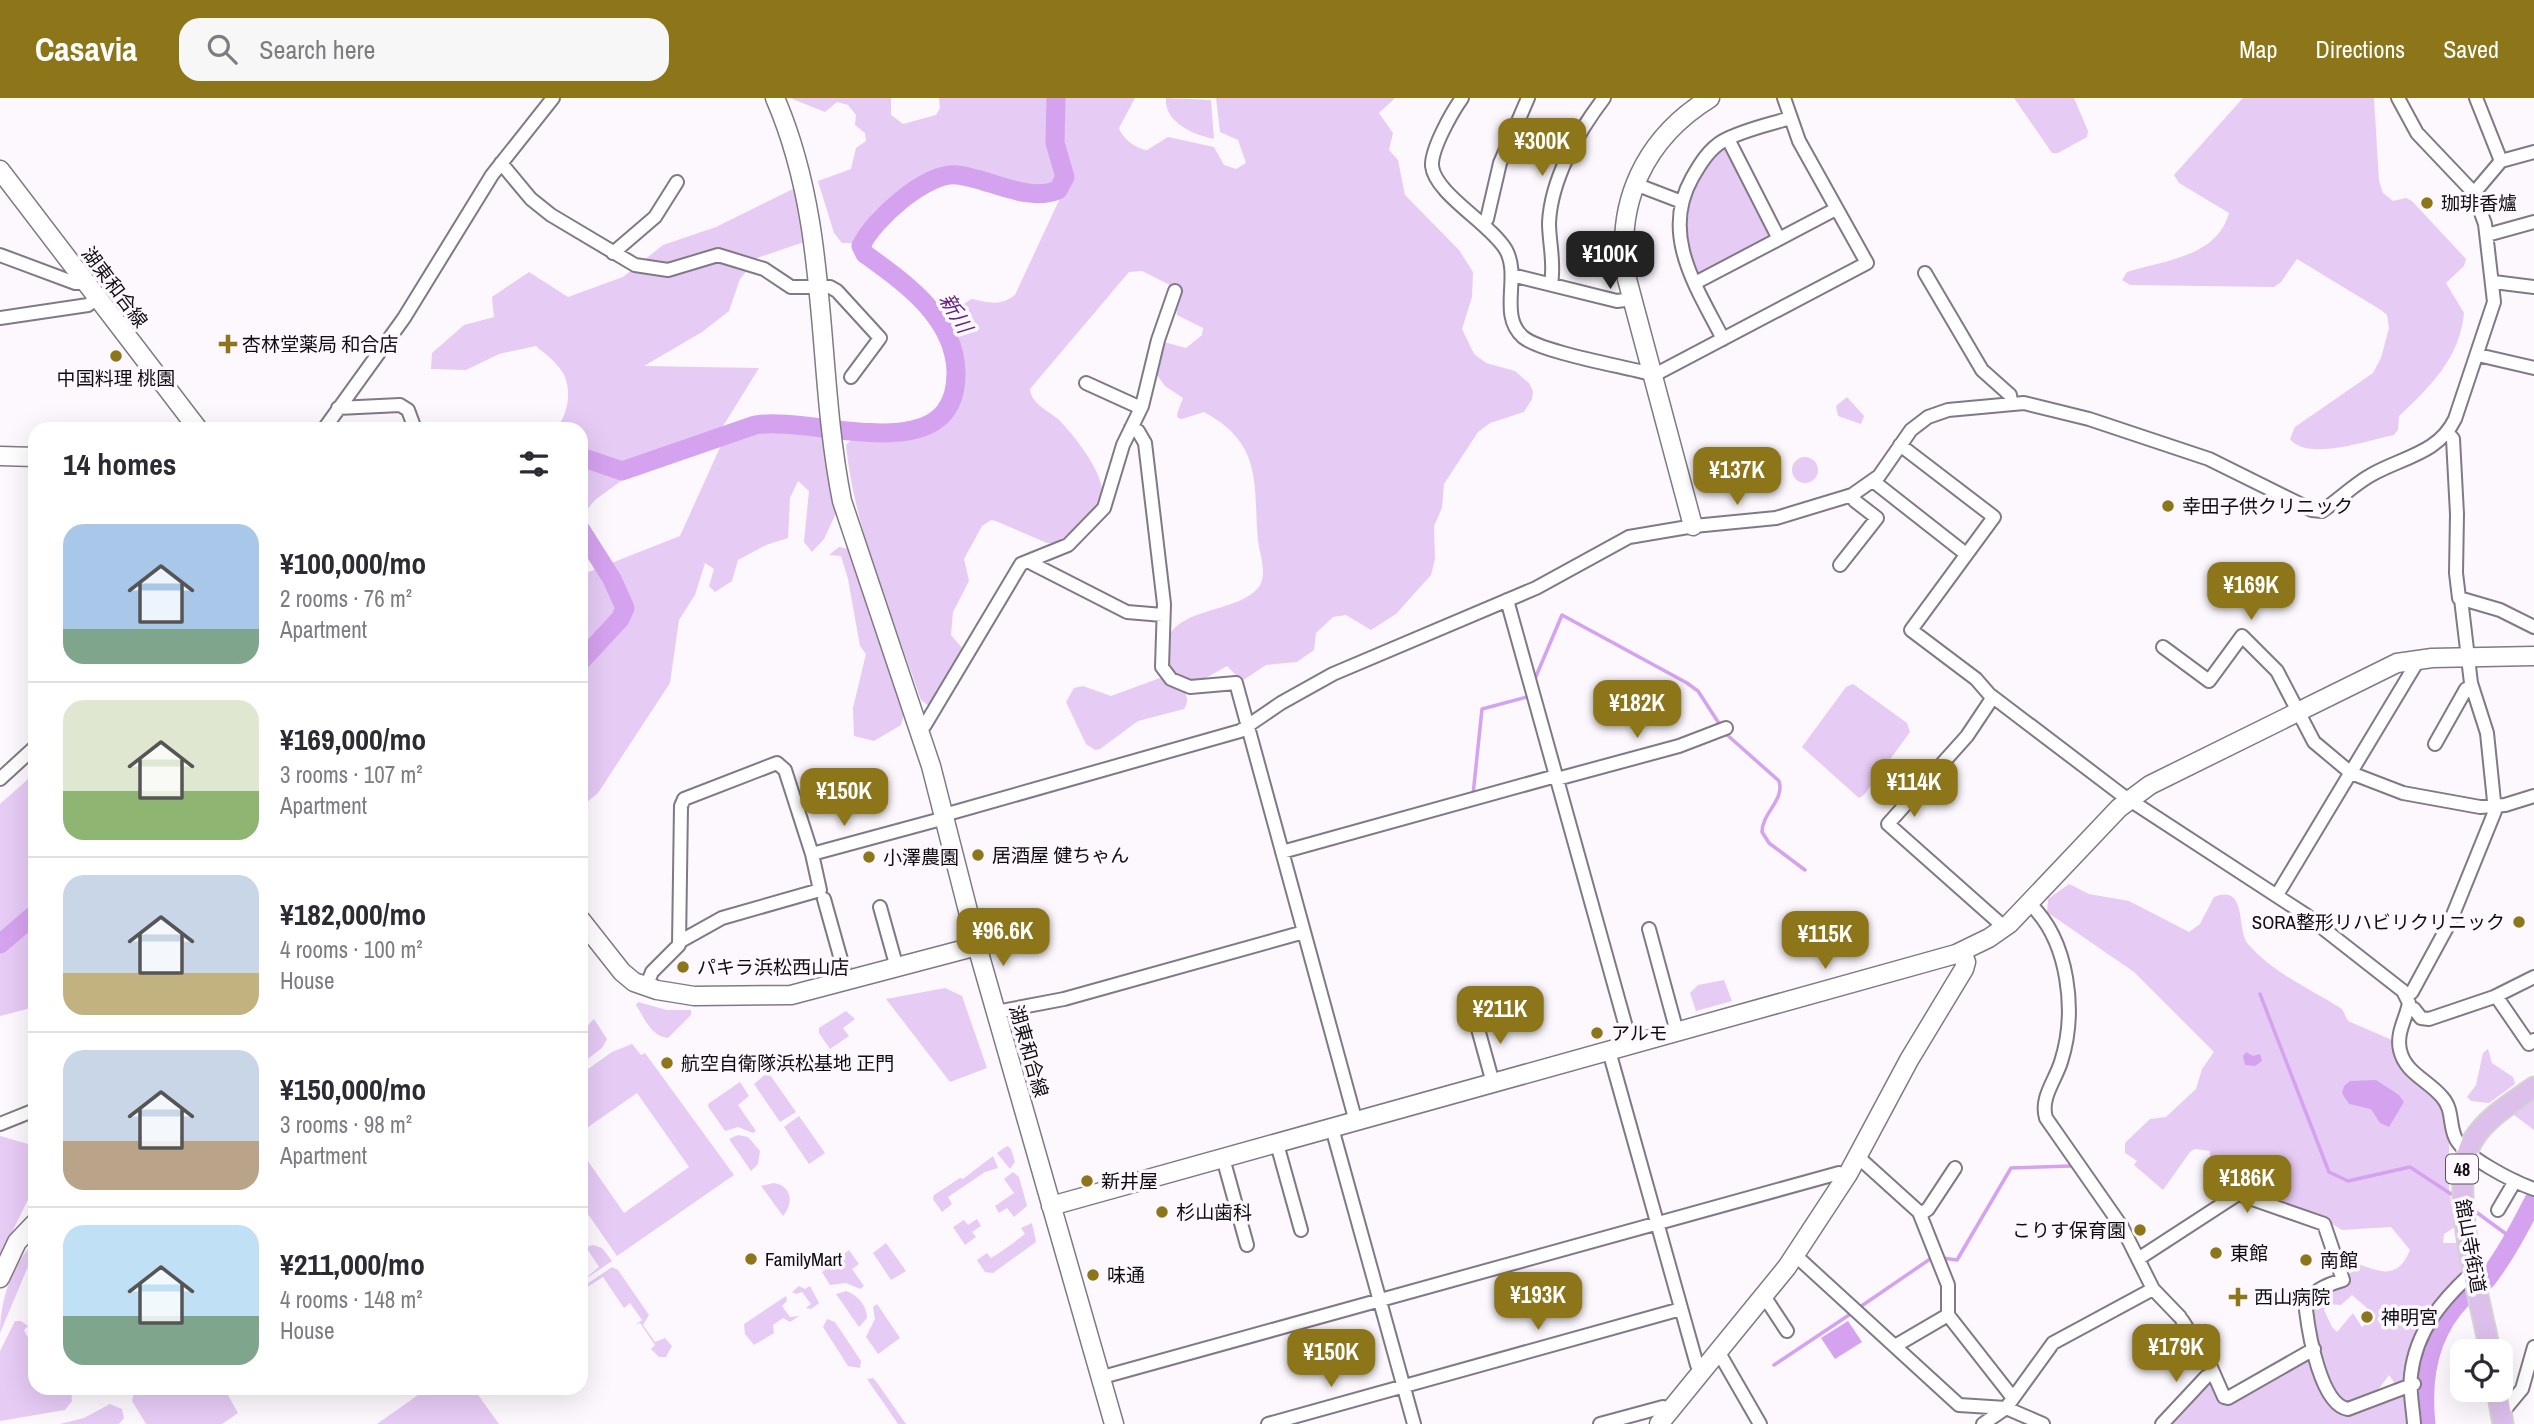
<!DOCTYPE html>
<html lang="en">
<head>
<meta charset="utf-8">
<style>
  :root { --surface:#fff; --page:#f7f7f7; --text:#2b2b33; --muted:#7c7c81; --line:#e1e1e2; --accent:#8d761a }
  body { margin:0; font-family:"Archivo Narrow","Noto Sans JP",sans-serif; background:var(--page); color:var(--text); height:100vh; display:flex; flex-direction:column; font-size:26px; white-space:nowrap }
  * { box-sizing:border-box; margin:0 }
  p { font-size:23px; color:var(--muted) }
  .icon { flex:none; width:38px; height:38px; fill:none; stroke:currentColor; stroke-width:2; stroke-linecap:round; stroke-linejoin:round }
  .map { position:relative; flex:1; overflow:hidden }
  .details { position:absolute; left:28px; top:324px; width:560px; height:973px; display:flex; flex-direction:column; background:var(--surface); border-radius:21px; box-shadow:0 7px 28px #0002 }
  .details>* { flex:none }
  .tools { position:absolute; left:2450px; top:1241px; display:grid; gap:14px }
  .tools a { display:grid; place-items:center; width:63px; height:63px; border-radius:14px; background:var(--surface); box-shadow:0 7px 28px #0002; font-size:35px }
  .price { position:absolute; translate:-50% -60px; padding:0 16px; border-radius:14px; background:var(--accent); color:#fff; font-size:23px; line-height:46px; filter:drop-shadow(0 2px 4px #0008) }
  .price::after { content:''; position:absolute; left:50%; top:42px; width:21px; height:16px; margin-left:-10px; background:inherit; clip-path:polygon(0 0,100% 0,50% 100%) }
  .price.active { background:#222; color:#fff }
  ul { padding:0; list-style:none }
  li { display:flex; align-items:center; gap:21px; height:175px; padding:0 35px }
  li+li { border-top:2px solid var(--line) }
  li span { display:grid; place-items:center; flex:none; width:196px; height:140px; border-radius:21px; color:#555 }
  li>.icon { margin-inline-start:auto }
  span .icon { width:84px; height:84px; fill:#fffc; stroke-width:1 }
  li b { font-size:30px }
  h2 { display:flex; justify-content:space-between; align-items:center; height:84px; padding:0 35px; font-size:30px }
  header { display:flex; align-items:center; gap:42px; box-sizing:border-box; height:98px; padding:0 35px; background:var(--accent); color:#fff }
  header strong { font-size:33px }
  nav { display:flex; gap:38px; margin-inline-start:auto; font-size:24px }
  .search { width:490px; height:63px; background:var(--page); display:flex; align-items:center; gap:18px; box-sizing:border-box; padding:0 24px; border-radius:21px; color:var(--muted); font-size:26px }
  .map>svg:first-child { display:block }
</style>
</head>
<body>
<header>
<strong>Casavia</strong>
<div class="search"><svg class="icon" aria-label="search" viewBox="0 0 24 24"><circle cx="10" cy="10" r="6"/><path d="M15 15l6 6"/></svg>Search here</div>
<nav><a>Map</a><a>Directions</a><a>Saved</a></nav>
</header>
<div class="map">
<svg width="2534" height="1326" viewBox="0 0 2534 1326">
  <rect width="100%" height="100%" fill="#fcf8fe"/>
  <path fill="#e6cbf5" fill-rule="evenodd" d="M790,0h101v17l12,9 33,-9 4,-7 -1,-10h113v45l9,36 -8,9c-66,6 -87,-42 -154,8 -17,13 -27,34 -44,47h-13l-8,-10 -16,-52 33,-12 5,-21 10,-7 -1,-8 -10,-8 1,-10 -8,-10 -11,-3 -12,10z
    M1060,0h75l-16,30c3,10 17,21 28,22l21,-13 46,10 10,18 12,4 10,-6 -8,-23 -18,-8 -4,-34h179l-16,15 14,20 -4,17 9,10 7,35 54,55 14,22 -1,25 -10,32 12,25 12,9 29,8 14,12 4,8 -1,8 -8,13 -34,11 -12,9 -34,52 -2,24 -8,18 1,33 -4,16 -35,39 -25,16 -25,-15 -13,2 -17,16 -2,17 -17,12 -31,3 -24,16 -15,-15 -32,18 -27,-12c-1,-9 -2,-19 -1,-27 4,-38 69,-31 91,-57 10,-12 2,-33 0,-47 -5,-56 6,-97 -54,-129l-22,7 -4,-1 -1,-4 6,-16 -18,-12 -10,-14 9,-30 22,6 16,-13 1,-7 -26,-13 -3,-28 -32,-16 -13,1 -99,117c1,15 19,22 29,31 14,14 46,54 43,75 -3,18 -28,39 -43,48h-12l-51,-22 -5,-1 -9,6 -18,33 5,22 -16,31 -2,23 12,14 -35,56 -7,-5c-28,-83 -66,-167 -75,-255l8,-8c69,3 115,2 107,-83 -1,-16 -11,-25 -8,-42l18,-13c18,3 28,8 44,-4l53,-114 -9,-44z
    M1166,0l45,2 3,39c-21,-4 -50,-17 -48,-41z
    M2014,0h60l14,33 -1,6 -29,16h-6z
    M2243,0h131l5,83 4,12 10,8 13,-3 6,3 54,58 -2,7 -18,17 18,30c-4,45 -35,75 -65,103l-1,14 -4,5c-26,5 -86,27 -104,4l5,-12 78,-54 8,-15 8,-30 -2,-13 -6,-5 -84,-51 -16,23 -7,5 -144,-2 -8,-5 5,-8c38,-12 90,-15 102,-59l-50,-30 -5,-8z
    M1721,49l7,1 43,84 -2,8 -68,35 -7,-2c-21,-51 -7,-86 27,-126z
    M797,89l7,55 -47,16 -17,21 -11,32 -27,21 -58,34 115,2 -47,76 -76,26 -41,30 -14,17v-88h-26c14,-13 18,-43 6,-59 -6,-9 -17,-17 -25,-24l-37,8 -33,16 -35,-1 1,-16 32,-28 30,-8 -2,-20 37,-25 39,25 55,-20 40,-32 53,-18z
    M1847,299l17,19 -3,8 -23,-8 -2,-10z
    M772,319l49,1 7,55 9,38 -13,28 -12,13 -8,-10 5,-51 -11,-10 -8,17 -2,40 -22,7 -28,15 -6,21 -17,11 -6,-6 5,-17 -9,-6 -10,32 -16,25 -9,63 -72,110 -17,14v-232l99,-39 42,-93z
    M1792 372a13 13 0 1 1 26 0a13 13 0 1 1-26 0Z
    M839,449l9,2 58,157 -5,19 -27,16 -20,-5 -1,-28 13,-54 -6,-8 -12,-67 -7,-23 -12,-1z
    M1160,580c14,5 35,14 24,31l-46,12 -38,28 -5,1 -9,-6 -20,-42 8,-14 9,-2 28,10z
    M1853,586l54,39 3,9 -46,63 -5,3 -57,-51 44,-60z
    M35,675v234l-35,9v-212z
    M2069,786l20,10 40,7 60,31 11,-8 14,-27c34,-14 22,33 34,47 25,29 62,45 94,65l6,12 44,19 51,65 6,27v56l6,39 -11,7 -1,9h15l6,32c-42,38 -43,56 -60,108l-8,2 -7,-10 -14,19 -27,12 -17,-14 -21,-74 3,-20 35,-20 5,-16c25,9 44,20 57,-12l-19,-23 -49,3 -15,-9 -49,-19 -30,-22 -23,-1 -15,-9v-19l-15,-2 -5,3 -27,38 -29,-25 3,-4 -12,-8v-10l25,-24 16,-2 30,-28 6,-20 12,-17 -80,-80 -87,-60 1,-13zM2352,1197l24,21 -14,11 -9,-14 -16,19 -5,-5 -8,-17 5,-6 12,1z
    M1724,882l8,21 -36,10 -6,-18 8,-8z
    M945,890l17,8 25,72 -37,14 -64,-83z
    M638,904l29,8h24v5l-23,23c-17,-2 -23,-19 -32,-33z
    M846,913l9,8 -12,9 6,8 -19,13 -11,-16v-5z
    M594,921l13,20 -5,9 -21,16v-32z
    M632,946l9,11 4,-2 89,122 -117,81 -36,-52v-53l43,62 65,-46 -52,-74 -56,39v-58l31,-22z
    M2488,951l4,14 21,14 2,7 -26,19 -18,-2 -4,-4 9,-12 7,-32z
    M768,974l28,40 -16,10 -26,-38z
    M740,984l9,14 -11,9 18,26 -3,2 -15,-6 -13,4 -16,-23 -1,-4z
    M2534,998v34l-20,-15z
    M799,1018l26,37 -16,11 -25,-37z
    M738,1037l10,2 12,14 -2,13 -7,7 -22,-32z
    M0,1038l35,10v39l-35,72z
    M1007,1048l4,3 4,13 -5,7 -13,-16z
    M993,1058l5,12 -13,4 -37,25 4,7 -10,8 -9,-13 1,-4 26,-17 3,1z
    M1013,1074l6,5 8,29 -13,11 -7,-9 -8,5 -4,-7 19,-13 -10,-14z
    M774,1085c18,3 20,20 9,33l-22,-30z
    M977,1121l4,7 -9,6 4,5 -11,8 -12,-18 11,-7 4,5z
    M1032,1125l4,19 -43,31 -8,-1 -8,-12 10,-7 4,5c12,-7 23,-16 34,-24l-4,-6z
    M35,1143v16h-3l-32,76c0,-33 12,-68 35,-92z
    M886,1145l20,28 -15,9 -18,-27z
    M593,1147l9,3 10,13 -31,21 18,-15 -13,-20z
    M849,1152l10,14 -7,5 12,17 -4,3 -14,-6 -16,2 -8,-13z
    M612,1169l6,3 31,45 -6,10 12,17 10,-4 7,8 -6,11h-7l-8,-8 4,-4 -15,-22 -5,2 7,-5 -12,-17 -6,5 -21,-31 -22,14v-3z
    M799,1188l6,3 5,-3 9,17 -8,6 -5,-1 5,-4 -9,-12 -6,2 -4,-2z
    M846,1193c12,4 21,15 21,27l-8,9 -23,-33z
    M786,1198l1,5 -5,5 8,11 9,-1 -9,6 -7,-4 -10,7 1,8 -20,12 -9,-11 -1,-10z
    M877,1206l23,34 -22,16 -12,-17 9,-18 -2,-12z
    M827,1221l8,3 26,39 -1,7 -12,-2 -25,-39z
    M15,1223h6l7,5 -4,4 11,21v37h36l1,13 -7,9 -65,11v-70z
    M2312,1255l21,54 77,-19 2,36h-246l46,-45 12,26z
    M873,1280l5,6 28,40h-8l-31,-45z
    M135,1290h89l14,25 -16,11h-76l-14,-23z
    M428,1290h45l26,36h-122z
    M110,1306l12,5 2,9 -5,6h-59l24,-6z"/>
  <path fill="#d5a2ef" d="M2246,954l7,4 7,-2 2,7 -7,5 -10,-1 -2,-9z
    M2376,982l23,15 5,7 -15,25 -9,-4 -9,-14 -22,-5 -7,-11 2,-7 6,-5z
    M1848,1223l14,21 -27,17 -14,-21z"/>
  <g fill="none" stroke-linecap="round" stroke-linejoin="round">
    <path stroke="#d5a2ef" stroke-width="3.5" d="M1534,583l28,-66 125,68 11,8 22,34
      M1725,635l54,48c6,19 -17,32 -17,51l7,11 36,27
      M1473,697l9,-86 45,-12
      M2260,896l69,178 19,9 62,-14 41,27
      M2472,1111l41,30
      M1942,1160l15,2 54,-92 60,-2
      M1860,1209l73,-50
      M1774,1267l78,-52"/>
    <path stroke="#d5a2ef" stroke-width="19" d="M581,359l41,14 133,-46c60,-10 203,49 201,-54 -2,-54 -51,-88 -91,-117l-4,-8c12,-26 65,-74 96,-71 31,3 70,28 101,15l7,-13 -10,-34 1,-45
      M581,432l31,49 13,29 -5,11 -39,42
      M0,846l35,-30
      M2426,1326c-5,-46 2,-90 36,-125 7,-8 18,-12 25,-20 19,-25 33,-52 47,-79"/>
    <defs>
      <path id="street" d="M1462,0c-10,14 -31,51 -30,68 3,28 59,58 74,84 15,27 -8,65 17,87 18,15 98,29 124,36l13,-1 207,-109 -68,-122 -15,-43
        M2476,0l25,63
        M1512,35l57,24
        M1728,41l51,100
        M501,65l30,36 20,16 84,50 33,5 50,-15 46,14 27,18h39l7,4 43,47 -29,39
        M1635,86l47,18
        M2474,95l27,-32 33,-9
        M1482,126l5,-5 13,-56 28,-65
        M2487,137l47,-13
        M613,155l42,-36 22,-35
        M0,157l75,28h10
        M1925,175l57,97 28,25 1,7
        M1512,177l105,26 16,-2
        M2494,184l40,5
        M1551,185c4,-19 -2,-41 -2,-60 2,-44 29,-91 55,-125
        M1695,185l141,-74
        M0,220l88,-13 8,-6
        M1723,241c-26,-51 -63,-104 -31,-161 8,-14 17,-29 31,-37 20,-11 45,-16 67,-23
        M2478,257l56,13
        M1086,285l55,25
        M338,310l62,-3 8,5 7,19
        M1131,330l7,3 7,12 19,161 -2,63 9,12 19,8 46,-4 120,439
        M324,331l80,-111 88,-143 61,-77
        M2447,334l6,7 4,75 -1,59 3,25 41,12 34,17
        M1900,347l94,72 -83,113 65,49 13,15 133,101 184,120 97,76 6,12c-3,16 -13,30 -9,47 5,23 28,30 42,47 11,12 7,26 13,40 7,19 59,45 79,52
        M1873,383l93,73
        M1033,461v5l94,48 36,3
        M1840,467l37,-47 -22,-17 -3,-6
        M1507,502l124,445
        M2163,549l46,34 33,-45 35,35 37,71 37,31 52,20 77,14 25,-2 29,-9
        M1993,599l-26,39 -79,88 116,103
        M918,630l7,-3 96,-161 47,-19 36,-37 19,-63 19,-39 16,-66 17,-49
        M2435,646l31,-55 6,-2
        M0,681l35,-32
        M1557,681l122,-33 47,-18
        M944,717l296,-84 41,-28 52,-29 203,-86 93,-51 65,-11 82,-8 76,-23 27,-19 32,-46 17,-13 20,-7 76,-7 65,16 120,40 103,51 10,1c17,-11 31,-26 49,-36 31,-18 67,-21 84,-56l39,-117 -9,-78 -11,-31 -57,-60 -19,-35
        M1282,754l274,-76
        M2277,797l142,-236
        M824,801l23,82
        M880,809l17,61
        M1649,831l28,103
        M679,844l43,-24 98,-28 -8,-36 133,-36
        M646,889l6,-15 27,-27 2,-139 3,-7 93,-36 8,7 27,84
        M2407,898l5,-4 38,-70 45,-111 -8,-78 -16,-50 -10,-84
        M2496,898l33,48 5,-4
        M2408,910l6,1 7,9 8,1 65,-22 40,-20
        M996,914l68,-13 240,-67
        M1475,920l18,65
        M1609,953l88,314 6,5
        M0,1026l35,-14
        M1332,1030l82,296
        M1277,1046l24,86
        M1857,1058l62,56 29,73v30l65,83
        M1223,1060l24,87
        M2498,1112l17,-29
        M1921,1116l7,-5 27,-41
        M1795,1157l164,150 47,3 37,16
        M2138,1161l100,-65 86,30 19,56c-17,5 -34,11 -37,30 3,25 15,95 42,99l66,-25
        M2153,1191l27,28
        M1764,1198l23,35
        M2182,1222l27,43 15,34 4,1 86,-49
        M1895,1248l53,-31
        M1716,1256l6,4 38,66
        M1099,1280l740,-205 6,4
        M2500,1310l7,-1 15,-18 12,-42
        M1268,1326l413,-115
        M1600,1326l63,-17 6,4
        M1983,1326l23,-16 47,-65 100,-54 -31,-62 -76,-109c-6,-20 9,-37 15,-56 16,-50 8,-121 -31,-158
        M2162,1326l44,-47 7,-4
        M2414,1326c-1,-16 -5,-34 -3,-49 5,-45 32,-76 64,-105"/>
      <path id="secondary" d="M775,0c56,129 40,268 67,403l89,265 46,180
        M0,72l198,259
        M0,358l35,1
        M1693,428l-66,-247c-13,-76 18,-141 83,-181
        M581,822l41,52 12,10 23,8 37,6 97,-1 186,-49 137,478
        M1051,1108l905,-252 33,-16 20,-14 110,-116 31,-23 247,-122 35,-5 102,-2
        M0,1180l17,-36 18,-19
        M1659,1326l128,-157 61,-93 61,-114 55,-91 2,-7 -4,-10"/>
      <path id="primary" d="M2490,1253c-10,-53 -44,-166 -17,-211 14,-23 40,-38 61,-53
        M2497,1292l6,34"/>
    </defs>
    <use href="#street" stroke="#817985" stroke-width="16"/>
    <use href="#secondary" stroke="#817985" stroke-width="21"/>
    <use href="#primary" stroke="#d4d3d4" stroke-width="23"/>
    <use href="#street" stroke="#fff" stroke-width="12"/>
    <use href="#secondary" stroke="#fff" stroke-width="18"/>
    <use href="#primary" stroke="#dcbfeb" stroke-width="19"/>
  </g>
  <g fill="#8d761a" stroke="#fcf8fe" stroke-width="2.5">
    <circle cx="2427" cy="105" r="7"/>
    <path d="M224.5 235.5h7v7h7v7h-7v7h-7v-7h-7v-7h7z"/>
    <circle cx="116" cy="258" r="7"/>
    <circle cx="2168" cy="408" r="7"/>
    <circle cx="978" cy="757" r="7"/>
    <circle cx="869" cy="759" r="7"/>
    <circle cx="2519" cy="824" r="7"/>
    <circle cx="683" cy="869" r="7"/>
    <circle cx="1597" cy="935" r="7"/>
    <circle cx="667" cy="965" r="7"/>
    <circle cx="1087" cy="1083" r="7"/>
    <circle cx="1162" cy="1114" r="7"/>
    <circle cx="2140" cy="1132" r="7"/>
    <circle cx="2216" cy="1155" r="7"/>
    <circle cx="751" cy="1161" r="7"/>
    <circle cx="2306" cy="1162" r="7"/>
    <circle cx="1093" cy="1177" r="7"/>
    <path d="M2234.5 1188.5h7v7h7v7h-7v7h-7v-7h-7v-7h7z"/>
    <circle cx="2367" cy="1219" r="7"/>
  </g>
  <g text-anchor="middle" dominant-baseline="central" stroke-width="7" stroke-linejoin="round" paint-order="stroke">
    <rect fill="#fcf8fe" stroke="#565458" stroke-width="2" x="2446" y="1056.5" width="32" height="29" rx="5"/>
    <g font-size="18" font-weight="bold" fill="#0f0d11">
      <text x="2462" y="1071">48</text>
    </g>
    <g font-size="19" fill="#0f0d11" stroke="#fcf8fe" text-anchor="start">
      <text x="2441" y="105">珈琲香爐</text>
      <text x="242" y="246">杏林堂薬局 和合店</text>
      <text x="116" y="280" text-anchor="middle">中国料理 桃園</text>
      <text x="2182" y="408">幸田子供クリニック</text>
      <text x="992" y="757">居酒屋 健ちゃん</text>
      <text x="883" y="759">小澤農園</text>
      <text x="2505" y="824" text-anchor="end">SORA整形リハビリクリニック</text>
      <text x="697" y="869">パキラ浜松西山店</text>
      <text x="1611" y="935">アルモ</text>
      <text x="681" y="965">航空自衛隊浜松基地 正門</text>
      <text x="1101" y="1083">新井屋</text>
      <text x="1176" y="1114">杉山歯科</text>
      <text x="2126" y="1132" text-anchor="end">こりす保育園</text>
      <text x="2230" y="1155">東館</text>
      <text x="765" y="1161">FamilyMart</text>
      <text x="2320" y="1162">南館</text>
      <text x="1107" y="1177">味通</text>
      <text x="2254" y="1199">西山病院</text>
      <text x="2381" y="1219">神明宮</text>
    </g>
    <g font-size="19" fill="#0f0d11" stroke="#fcf8fe">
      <text transform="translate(115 189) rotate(53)">湖東和合線</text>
      <text transform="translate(1029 953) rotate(74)">湖東和合線</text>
      <text transform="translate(2471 1148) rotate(80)">舘山寺街道</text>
    </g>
    <g font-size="21" font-style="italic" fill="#62257e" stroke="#fcf8fe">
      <text transform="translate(956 215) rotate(59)">新川</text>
    </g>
  </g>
</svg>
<div class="tools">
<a><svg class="icon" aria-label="locate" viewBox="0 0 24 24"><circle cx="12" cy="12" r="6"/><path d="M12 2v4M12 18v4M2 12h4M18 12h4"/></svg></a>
</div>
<b class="price" style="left:1542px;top:80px">¥300K</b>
<b class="price active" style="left:1610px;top:193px">¥100K</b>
<b class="price" style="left:1737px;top:409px">¥137K</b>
<b class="price" style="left:2251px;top:524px">¥169K</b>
<b class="price" style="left:1637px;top:642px">¥182K</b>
<b class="price" style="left:1914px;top:721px">¥114K</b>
<b class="price" style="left:844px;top:730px">¥150K</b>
<b class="price" style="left:1003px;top:870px">¥96.6K</b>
<b class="price" style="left:1825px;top:873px">¥115K</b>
<b class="price" style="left:1500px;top:948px">¥211K</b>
<b class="price" style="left:2247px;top:1117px">¥186K</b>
<b class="price" style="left:1538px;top:1234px">¥193K</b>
<b class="price" style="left:2176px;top:1286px">¥179K</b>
<b class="price" style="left:1331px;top:1291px">¥150K</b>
<section class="details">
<h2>14 homes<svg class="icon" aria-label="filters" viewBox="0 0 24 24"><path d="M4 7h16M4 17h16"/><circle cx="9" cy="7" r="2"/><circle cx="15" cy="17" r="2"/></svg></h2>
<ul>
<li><span style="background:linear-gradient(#a9c7e8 75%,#7fa58c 0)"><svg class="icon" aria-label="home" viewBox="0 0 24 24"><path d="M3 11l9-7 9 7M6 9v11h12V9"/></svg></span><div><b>¥100,000/mo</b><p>2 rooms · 76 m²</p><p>Apartment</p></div></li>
<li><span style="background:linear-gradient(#dfe7d0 65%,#8fb573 0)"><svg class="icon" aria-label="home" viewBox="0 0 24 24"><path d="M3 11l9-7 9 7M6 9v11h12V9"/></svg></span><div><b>¥169,000/mo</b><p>3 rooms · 107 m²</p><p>Apartment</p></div></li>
<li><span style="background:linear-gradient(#c9d6e8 70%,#c2b280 0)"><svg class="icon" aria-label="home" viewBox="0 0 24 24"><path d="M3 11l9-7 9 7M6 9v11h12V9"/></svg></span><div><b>¥182,000/mo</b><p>4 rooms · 100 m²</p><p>House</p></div></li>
<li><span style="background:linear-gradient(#c9d6e8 65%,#b9a48a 0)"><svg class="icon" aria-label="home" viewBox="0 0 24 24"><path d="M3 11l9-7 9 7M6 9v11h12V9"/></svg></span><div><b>¥150,000/mo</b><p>3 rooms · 98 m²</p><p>Apartment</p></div></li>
<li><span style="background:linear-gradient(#bfe0f5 65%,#7fa58c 0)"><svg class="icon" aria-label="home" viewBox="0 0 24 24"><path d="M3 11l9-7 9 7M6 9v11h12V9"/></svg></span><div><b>¥211,000/mo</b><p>4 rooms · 148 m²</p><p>House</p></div></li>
</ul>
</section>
</div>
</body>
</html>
